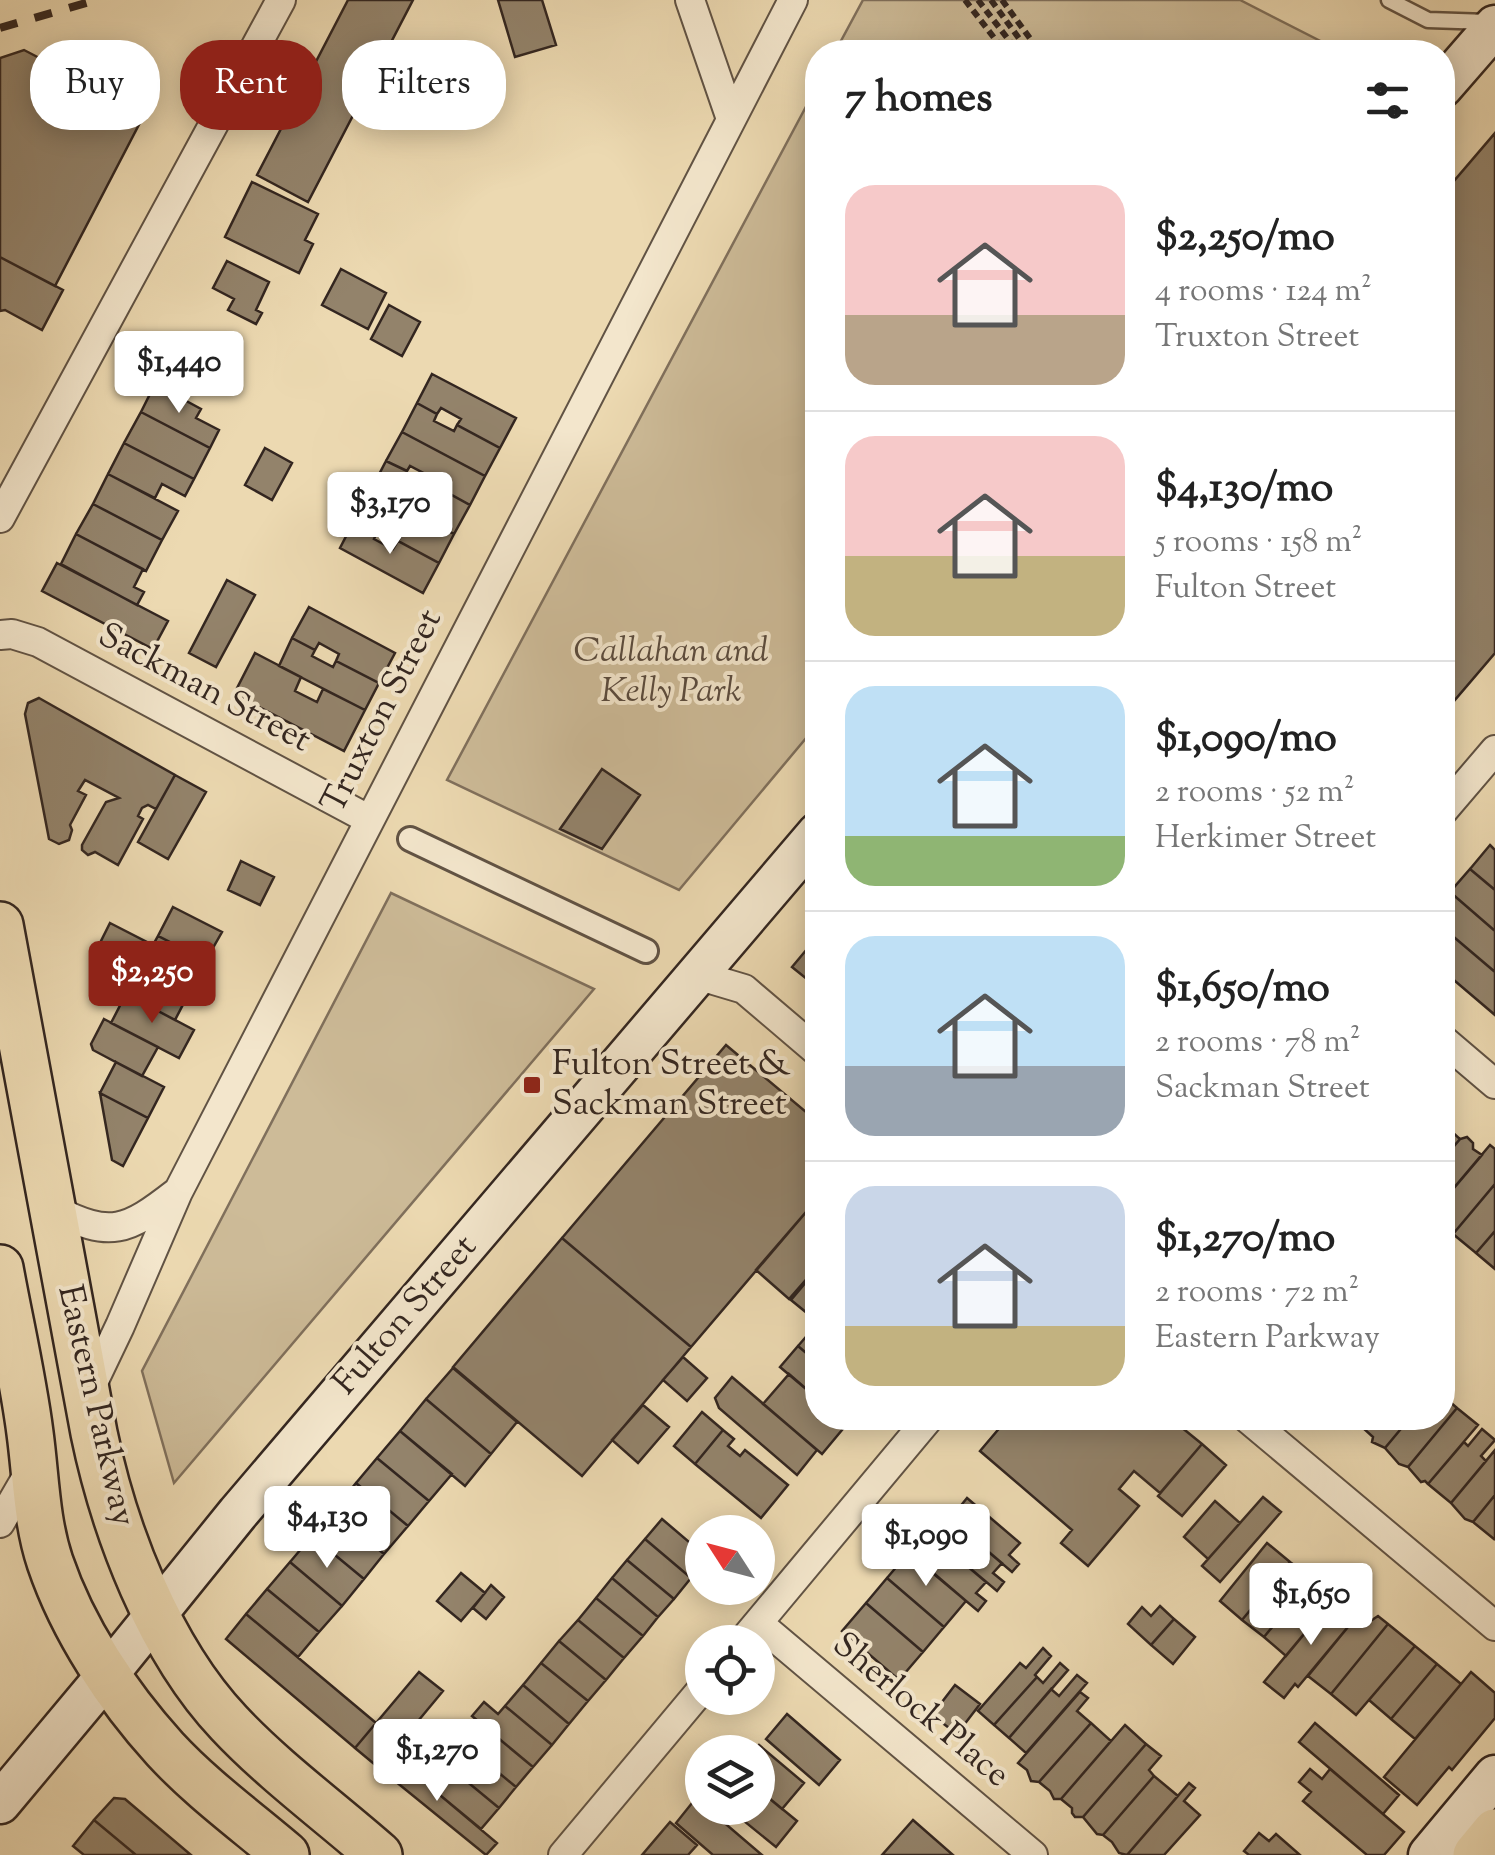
<!DOCTYPE html>
<html lang="en">
<head>
<meta charset="utf-8">
<style>
  :root { --surface:#fff; --page:#f2f2f2; --text:#222; --muted:#767676; --line:#e0e0e0; --accent:#8f2418 }
  body { margin:0; font-family:"Sorts Mill Goudy",serif; background:var(--page); color:var(--text); height:100vh; display:flex; flex-direction:column; font-size:38px; white-space:nowrap }
  * { box-sizing:border-box; margin:0 }
  p { font-size:32px; color:var(--muted) }
  .icon { flex:none; width:55px; height:55px; fill:none; stroke:currentColor; stroke-width:2; stroke-linecap:round; stroke-linejoin:round }
  .map { position:relative; flex:1; overflow:hidden }
  .side { position:absolute; left:805px; top:40px; width:650px; height:1390px; display:flex; flex-direction:column; background:var(--surface); border-radius:40px; box-shadow:0 5px 25px #0003 }
  .side>* { flex:none }
  .hud { position:absolute; left:30px; top:40px; width:625px; height:90px; display:flex; gap:20px }
  .needle { width:65px; rotate:306deg }
  .tools { position:absolute; left:685px; top:1515px; display:grid; gap:20px }
  .tools a { display:grid; place-items:center; width:90px; height:90px; border-radius:50%; background:var(--surface); box-shadow:0 5px 25px #0003; font-size:50px }
  .price { position:absolute; translate:-50% -85px; padding:0 22px; border-radius:10px; background:#fff; color:#222; font-size:32px; line-height:65px; filter:drop-shadow(0 2px 5px #0008) }
  .price::after { content:''; position:absolute; left:50%; top:60px; width:30px; height:22px; margin-left:-15px; background:inherit; clip-path:polygon(0 0,100% 0,50% 100%) }
  .price.on { background:var(--accent); color:#fff }
  ul { padding:0; list-style:none }
  li { display:flex; align-items:center; gap:30px; height:250px; padding:0 40px }
  li+li { border-top:2px solid var(--line) }
  li span { display:grid; place-items:center; flex:none; width:280px; height:200px; border-radius:30px; color:#555 }
  li>.icon { margin-inline-start:auto }
  span .icon { width:120px; height:120px; fill:#fffc; stroke-width:1 }
  li b { font-size:42px }
  h2 { display:flex; justify-content:space-between; align-items:center; height:120px; padding:0 40px; font-size:42px }
  .pill { padding:0 35px; border-radius:40px; background:var(--surface); box-shadow:0 5px 25px #0003; font-size:35px; line-height:90px }
  .pill.on { background:var(--accent); color:#fff }
  .map>svg:first-child { display:block }
</style>
</head>
<body>
<div class="map">
<svg width="1495" height="1855" viewBox="0 0 1495 1855">
  <rect width="100%" height="100%" fill="#ecd9b1"/>
  <filter id="stains"><feTurbulence type="fractalNoise" baseFrequency=".002" numOctaves="4"/><feColorMatrix values="0 0 0 0 .2 0 0 0 0 .09 0 0 0 0 .02 0 0 0 .5 -.17"/></filter>
  <radialGradient id="worn" r=".72"><stop offset=".6" stop-color="#630" stop-opacity="0"/><stop offset="1" stop-color="#630" stop-opacity=".3"/></radialGradient>
  <path fill="#cdbb98" stroke="#80705c" stroke-width="2.5" d="M863,0h377l102,52h-507z
    M817,86v639l-138,165 -232,-110z
    M391,893l203,96 -420,494 -32,-112z"/>
  <path fill="#93836b" stroke="#332620" stroke-width="2.5" d="M348,0h65l-105,202 -51,-27z
    M498,0h44l14,45 -41,12z
    M24,50l121,63 -90,173 -55,-29v-199z
    M1495,133v520l-53,62v-520z
    M252,182l66,32 -13,26 8,4 -14,29 -74,-36z
    M0,257l63,33 -21,40 -37,-20 -5,1z
    M227,261l42,21 -13,28 6,3 -6,11 -28,-14 6,-11 -21,-11z
    M341,269l45,24 -18,36 -46,-24z
    M389,305l31,17 -18,34 -31,-17z
    M432,374l84,44 -16,30 -43,-23 4,-6 -20,-11 -4,6 -20,-11z
    M155,384l46,25 -5,9 23,12 -9,18 -69,-36z
    M417,403l20,11 -3,7 20,10 3,-6 43,23 -15,28 -83,-44z
    M141,412l69,36 -16,31 -70,-36z
    M402,432l83,44 -15,29 -42,-23 3,-5 -21,-11 -3,5 -21,-10z
    M124,443l70,36 -9,17 -23,-12 -7,14 -47,-24z
    M265,448l27,15 -20,37 -27,-15z
    M386,461l21,10 -5,8 21,11 5,-8 42,23 -16,29 -83,-44z
    M108,474l70,37 -16,29 -69,-36z
    M371,490l83,44 -15,29 -41,-22 3,-5 -20,-11 -3,6 -23,-12z
    M93,504l69,36 -16,31 -70,-37z
    M355,519l23,12 -4,8 19,10 5,-8 41,22 -16,30 -83,-45z
    M76,534l67,35 -9,18 10,5 -7,13 -76,-41z
    M57,563l111,58 -15,28 -111,-58z
    M227,580l28,15 -39,72 -27,-14z
    M309,607l86,46 -16,30 -43,-22 3,-7 -20,-11 -4,7 -23,-12z
    M292,638l23,12 -3,6 21,11 3,-6 43,22 -14,27 -86,-44z
    M255,653l46,24 -6,14 22,11 6,-13 42,21 -21,41 -110,-57z
    M39,698l136,77 -19,34 -8,-4 -6,3 -4,8 5,3 -25,46 -23,-13 -7,3 -6,-5v-5l24,-43 13,-4 -34,-18 -7,11 8,4 -16,30 2,5 -3,10 -10,4 -10,-5 -24,-125 3,-11z
    M602,769l38,26 -38,54 -42,-20z
    M175,775l31,17 -38,67 -30,-17z
    M1490,845l5,5v40l-25,-21z
    M241,861l33,16 -14,28 -32,-15z
    M1470,869l25,21v41l-45,-39z
    M1450,892l45,39v41l-53,-45v-27z
    M173,907l49,25 -16,28 -48,-24z
    M110,923l43,22 5,-9 45,23 -16,30 -87,-46z
    M1442,927l53,45v43l-53,-45z
    M818,936v52l-26,-21z
    M141,966l49,25 -15,29 -49,-26z
    M126,994l68,36 -15,28 -68,-35z
    M104,1019l54,28 -16,29 -49,-26 -2,-6z
    M726,1045l92,77v76l-127,149 -129,-109z
    M116,1062l48,25 -16,31 -48,-25z
    M100,1093l48,25 -25,48 -11,-6z
    M1446,1119l5,4v8l9,8 -18,21v-40z
    M1467,1137l6,6v6l9,6 -40,47v-42l18,-21z
    M1490,1145l5,4v35l-42,50 -11,-9v-23z
    M1495,1184v47l-19,22 -23,-19z
    M818,1198v68l-29,33 -33,-29z
    M1495,1231v38l-19,-16z
    M562,1238l129,109 -109,129 -129,-109z
    M807,1281l11,9v32l-27,-22z
    M817,1324h1v39l-20,-17z
    M798,1346l20,17v36l-38,-32z
    M683,1357l24,21 -20,23 -24,-21z
    M453,1368l64,54 -26,32 -65,-55z
    M789,1374l29,25v19h21l8,6 -25,30 -59,-50z
    M732,1377l85,73 -20,25 -78,-67 -4,-10z
    M1442,1395l15,13 -49,59 -9,-3 -14,-16 25,-30h32z
    M426,1399l65,55 -26,32 -65,-55z
    M643,1405l26,22 -31,36 -26,-23z
    M1457,1408l21,17 -50,59 -3,-3 -4,1 -13,-15z
    M702,1412l21,18 -28,34 -21,-18z
    M1008,1418h162l32,26 -42,49 -26,-22 -15,18 20,17 -51,60 -27,-23 11,-13 -92,-79z
    M1372,1418h38l-25,30 -13,-6 1,-5 -10,-9z
    M1482,1429l13,11 -14,16 5,5 -35,42 -23,-19 36,-42 4,4z
    M723,1430l11,9 -6,7 12,10 5,-6 43,35 -27,33 -66,-54z
    M400,1431l52,43 -23,27 -52,-43z
    M1202,1444l24,21 -44,51 -24,-20z
    M1495,1450v45l-22,27 -8,-3 -14,-16z
    M377,1458l52,43 -21,25 -52,-43z
    M356,1483l52,43 -24,28 -51,-43z
    M1495,1495v42l-1,2 -21,-17z
    M1263,1497l18,15 -61,70 -18,-16z
    M967,1498l53,45 -11,12 10,9 -7,8 -62,-53z
    M1215,1501l25,22 -32,36 -24,-22z
    M333,1511l51,43 -20,25 -52,-43z
    M662,1519l40,34v11l-11,14 -46,-39z
    M950,1519l52,44 -9,10 11,9 -7,9 -63,-53z
    M312,1536l52,43 -22,27 -52,-44z
    M934,1538l52,44 -10,11 10,8 -8,10 -62,-52z
    M645,1539l46,39 -17,21 -47,-39z
    M1267,1543l23,19 -48,58 -22,-19z
    M909,1552l57,49 -22,26 -57,-49z
    M627,1560l47,39 -16,18 -46,-39z
    M290,1562l52,44 -23,26 -52,-43z
    M1290,1562l22,17 -48,58 -22,-17z
    M461,1573l24,20 -24,28 -24,-20z
    M612,1578l46,39 -15,19 -47,-38z
    M887,1578l57,49 -21,25 -57,-49z
    M1312,1579l22,19 -48,58 -22,-19z
    M491,1585l13,12 -18,22 -13,-11z
    M267,1589l52,43 -21,25 -52,-43z
    M596,1598l47,38 -19,22 -46,-38z
    M1334,1598l23,18 -59,71 -3,-3 -11,14 -20,-16z
    M866,1603l57,49 -24,28 -57,-49z
    M1160,1606l14,13 -23,26 -23,-21 14,-17 9,9z
    M246,1614l130,109 -21,25 -129,-109z
    M1357,1616l9,8 12,-8 10,8 -57,70 -23,-18z
    M1174,1619l21,18 -22,27 -22,-19z
    M578,1620l46,38 -18,22 -47,-39z
    M1388,1624l27,22 -59,69 -25,-21z
    M559,1641l47,39 -18,21 -47,-38z
    M1415,1646l22,18 -46,55 -22,-19z
    M1043,1648l8,8 -16,19 2,2 -43,48 -16,-14 42,-48 6,5z
    M541,1663l47,38 -19,23 -46,-39z
    M1060,1663l8,7 -59,68 -15,-13 43,-48 6,6z
    M1437,1664l24,20 -46,55 -24,-20z
    M419,1672l24,19 -64,77 -24,-20z
    M1471,1672l24,21v25l-43,52 -3,-3 -32,38 -33,-28z
    M1077,1675l10,8 -61,70 -17,-15 42,-49 8,7z
    M523,1685l46,39 -17,21 -47,-39z
    M955,1685l25,19 -23,30 -25,-19z
    M1080,1692l8,6 -11,13 14,12 -52,59 -8,-1 -4,-11 -9,-7z
    M484,1702l14,12 7,-8 47,39 -19,22 -61,-51z
    M787,1714l53,46 -21,25 -53,-46z
    M1091,1723l20,18 -50,58h-7l-4,-8 -11,-9z
    M1315,1723l84,72 -16,19 -84,-72z
    M1125,1725l21,19 -63,73h-8l-3,-4v-5l-11,-9z
    M487,1729l46,38 -17,20 -46,-38z
    M1146,1744l15,12 -12,14 5,6 -51,59 -6,-1 -14,-17z
    M759,1745l45,38 -22,26 -24,-20v-37h-5z
    M470,1749l46,38 -17,21 -46,-38z
    M391,1754l106,89 -11,12 -107,-87z
    M1310,1769l12,10 8,-10 74,63 -20,23h-17l-64,-54 8,-9 -12,-10z
    M453,1770l46,38 -18,21 -46,-38z
    M1154,1776l24,20 -51,59 -8,-2 -7,-11 -9,-7z
    M1189,1783l6,5 -11,13 16,14 -36,40h-37z
    M758,1789l39,32 -21,26 -48,-39h30z
    M114,1798l11,1 66,56h-55l-42,-35z
    M696,1798l6,6v4h5l55,47h-49l-37,-32z
    M94,1820l42,35h-52l-11,-9z
    M913,1820l40,35h-71z
    M670,1822l27,23 -9,10h-46z
    M1259,1833l10,8 7,-7 24,21h-51l-5,-4z"/>
  <g fill="none" stroke-linecap="round" stroke-linejoin="round">
    <defs>
      <path id="service" d="M1389,0l39,20 60,2"/>
      <path id="pedestrian" d="M410,839l236,112"/>
      <path id="minor" d="M690,0l41,119
        M0,518l281,-518
        M0,635l12,-1 26,8 332,178
        M1442,812l53,-62
        M697,975l47,14 74,63
        M1442,1039l53,45
        M53,1209c58,30 74,22 123,-16
        M87,1395l33,-69 58,-134 615,-1192
        M1247,1418l248,208
        M0,1523l32,-55
        M758,1623l275,232
        M742,1642l187,-224
        M563,1855l139,-166"/>
      <path id="secondary" d="M1442,87l53,-61
        M0,1803l107,-128 131,-162 580,-680
        M1429,1855l66,-79"/>
      <path id="primary" d="M0,925l94,508c20,97 65,216 135,290 44,47 101,89 150,132
        M0,1268c10,55 23,110 30,165 6,44 6,87 20,129 23,68 67,134 115,187 36,39 81,72 121,106
        M1476,1855l19,-23"/>
    </defs>
    <use href="#service" stroke="#615344" stroke-width="19"/>
    <use href="#pedestrian" stroke="#615344" stroke-width="28"/>
    <use href="#minor" stroke="#615344" stroke-width="32"/>
    <use href="#secondary" stroke="#332620" stroke-width="45"/>
    <use href="#primary" stroke="#332620" stroke-width="50"/>
    <path stroke="#332620" stroke-width="6" stroke-dasharray="8 5" stroke-linecap="butt" d="M965,0l40,52
      M978,0l40,52
      M991,0l38,52
      M1002,0l38,52"/>
    <use href="#service" stroke="#f3e6cc" stroke-width="14"/>
    <use href="#pedestrian" stroke="#f3e6cc" stroke-width="22"/>
    <use href="#minor" stroke="#f3e6cc" stroke-width="28"/>
    <use href="#secondary" stroke="#f3e6cc" stroke-width="40"/>
    <use href="#primary" stroke="#ecd9b1" stroke-width="45"/>
    <path stroke="#332620" stroke-width="8" stroke-dasharray="18 18" stroke-linecap="butt" d="M0,28l96,-28"/>
  </g>
  <rect fill="#8f2418" stroke="#f3e6cc" stroke-width="4" x="522" y="1075" width="20" height="20" rx="5"/>
  <g text-anchor="middle" dominant-baseline="central" stroke-width="8" stroke-linejoin="round" paint-order="stroke">
    <g font-size="35" font-style="italic" fill="#5a4b3e" stroke="#f3e6cc">
      <text x="671" y="652">Callahan and<tspan x="671" dy="40">Kelly Park</tspan></text>
    </g>
    <g font-size="35" fill="#332620" stroke="#f3e6cc">
      <text transform="translate(204 689) rotate(28)">Sackman Street</text>
      <text transform="translate(383 712) rotate(-63)">Truxton Street</text>
      <text transform="translate(406 1316) rotate(-49)">Fulton Street</text>
      <text transform="translate(95 1406) rotate(77)">Eastern Parkway</text>
      <text transform="translate(920 1711) rotate(40)">Sherlock Place</text>
    </g>
    <g font-size="35" fill="#332620" stroke="#f3e6cc" text-anchor="start">
      <text x="552" y="1065">Fulton Street &amp;<tspan x="552" dy="40">Sackman Street</tspan></text>
    </g>
  </g>
  <rect width="100%" height="100%" filter="url(#stains)"/>
  <rect width="100%" height="100%" fill="url(#worn)"/>
</svg>
<div class="tools">
<a><svg class="needle" viewBox="-14 -14 28 28"><path d="M0-13l5 13h-10z" fill="#e53935"/><path d="M0 13l5-13h-10z" fill="#767676"/></svg></a>
<a><svg class="icon" aria-label="locate" viewBox="0 0 24 24"><circle cx="12" cy="12" r="6"/><path d="M12 2v4M12 18v4M2 12h4M18 12h4"/></svg></a>
<a><svg class="icon" aria-label="layers" viewBox="0 0 24 24"><path d="M12 4l9 5-9 5-9-5zM3 14l9 5 9-5"/></svg></a>
</div>
<b class="price" style="left:179px;top:416px">$1,440</b>
<b class="price" style="left:390px;top:557px">$3,170</b>
<b class="price on" style="left:152px;top:1026px">$2,250</b>
<b class="price" style="left:327px;top:1571px">$4,130</b>
<b class="price" style="left:926px;top:1589px">$1,090</b>
<b class="price" style="left:1311px;top:1648px">$1,650</b>
<b class="price" style="left:437px;top:1804px">$1,270</b>
<div class="hud">
<a class="pill">Buy</a>
<a class="pill on">Rent</a>
<a class="pill">Filters</a>
</div>
<section class="side">
<h2>7 homes<svg class="icon" aria-label="filters" viewBox="0 0 24 24"><path d="M4 7h16M4 17h16"/><circle cx="9" cy="7" r="2"/><circle cx="15" cy="17" r="2"/></svg></h2>
<ul>
<li><span style="background:linear-gradient(#f6c9c9 65%,#b9a48a 0)"><svg class="icon" aria-label="home" viewBox="0 0 24 24"><path d="M3 11l9-7 9 7M6 9v11h12V9"/></svg></span><div><b>$2,250/mo</b><p>4 rooms · 124 m²</p><p>Truxton Street</p></div></li>
<li><span style="background:linear-gradient(#f6c9c9 60%,#c2b280 0)"><svg class="icon" aria-label="home" viewBox="0 0 24 24"><path d="M3 11l9-7 9 7M6 9v11h12V9"/></svg></span><div><b>$4,130/mo</b><p>5 rooms · 158 m²</p><p>Fulton Street</p></div></li>
<li><span style="background:linear-gradient(#bfe0f5 75%,#8fb573 0)"><svg class="icon" aria-label="home" viewBox="0 0 24 24"><path d="M3 11l9-7 9 7M6 9v11h12V9"/></svg></span><div><b>$1,090/mo</b><p>2 rooms · 52 m²</p><p>Herkimer Street</p></div></li>
<li><span style="background:linear-gradient(#bfe0f5 65%,#9aa5b1 0)"><svg class="icon" aria-label="home" viewBox="0 0 24 24"><path d="M3 11l9-7 9 7M6 9v11h12V9"/></svg></span><div><b>$1,650/mo</b><p>2 rooms · 78 m²</p><p>Sackman Street</p></div></li>
<li><span style="background:linear-gradient(#c9d6e8 70%,#c2b280 0)"><svg class="icon" aria-label="home" viewBox="0 0 24 24"><path d="M3 11l9-7 9 7M6 9v11h12V9"/></svg></span><div><b>$1,270/mo</b><p>2 rooms · 72 m²</p><p>Eastern Parkway</p></div></li>
</ul>
</section>
</div>
</body>
</html>
